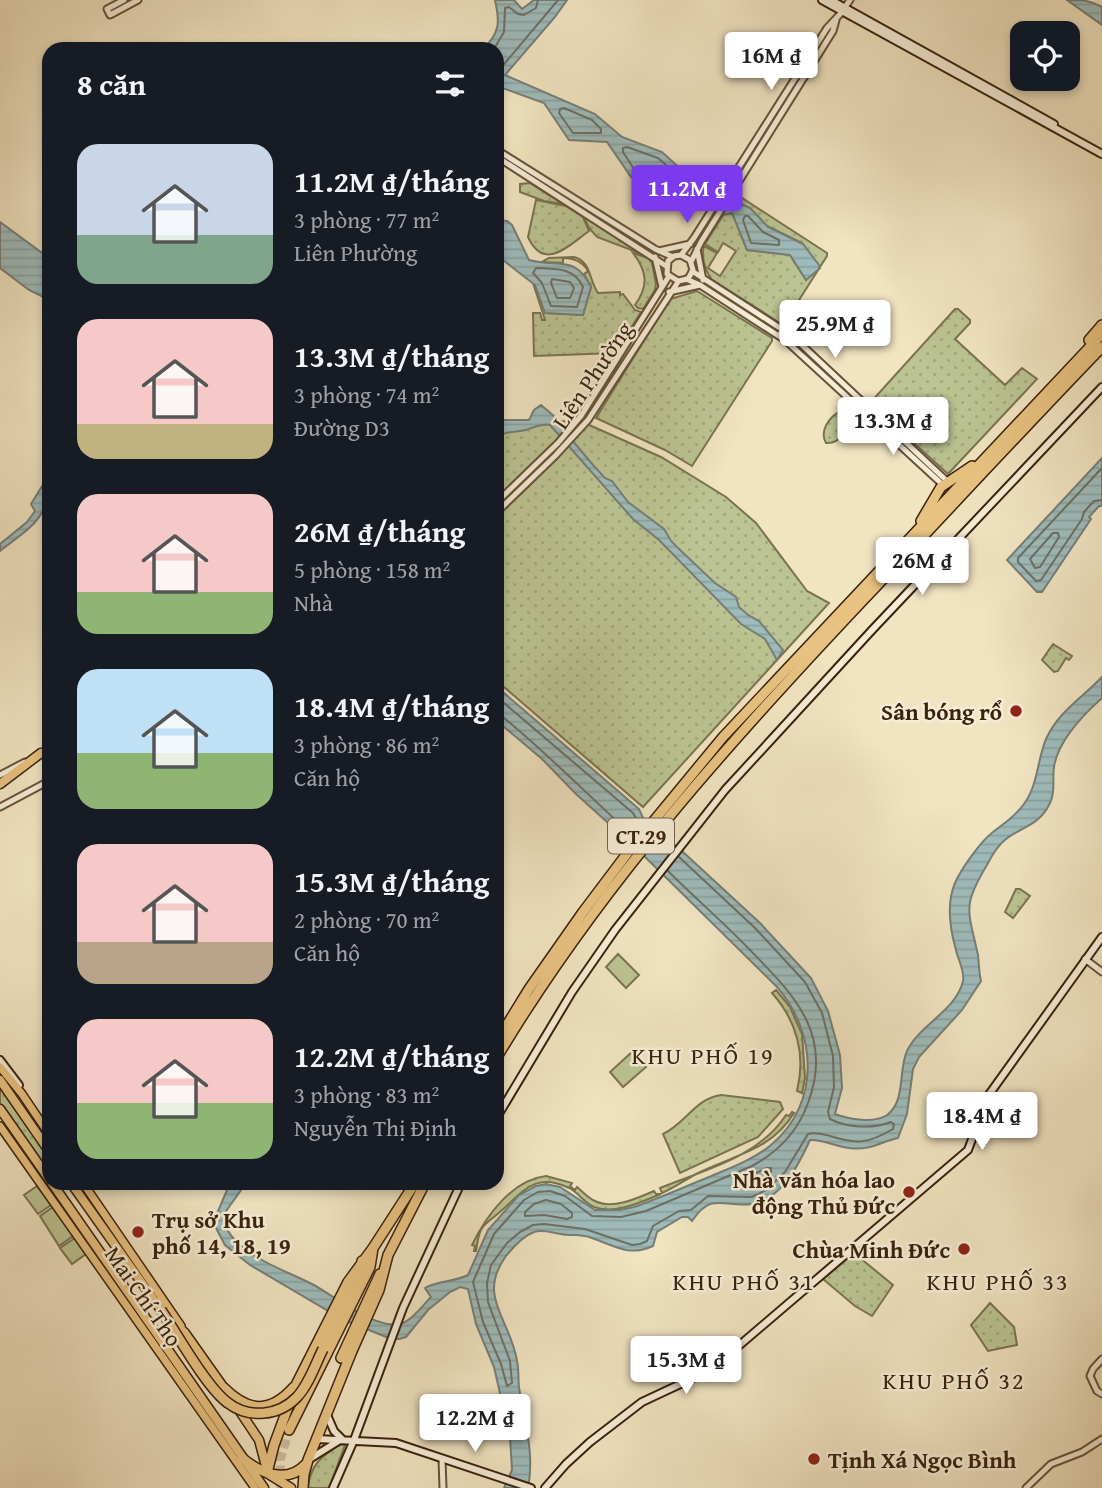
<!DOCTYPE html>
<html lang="vi">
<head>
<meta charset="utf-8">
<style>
  :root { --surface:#171b24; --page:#242831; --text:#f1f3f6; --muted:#9ea1a6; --accent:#7c3aed }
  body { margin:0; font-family:"Gentium Book Plus",serif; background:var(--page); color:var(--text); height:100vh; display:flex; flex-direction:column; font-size:26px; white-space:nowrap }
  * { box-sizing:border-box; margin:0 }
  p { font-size:23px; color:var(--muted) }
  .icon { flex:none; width:38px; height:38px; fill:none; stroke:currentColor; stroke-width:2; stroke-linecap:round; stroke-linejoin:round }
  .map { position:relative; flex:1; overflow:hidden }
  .sheet { position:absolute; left:42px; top:42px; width:462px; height:1148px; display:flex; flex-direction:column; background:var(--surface); border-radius:21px; box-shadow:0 4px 10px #0003 }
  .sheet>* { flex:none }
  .controls { position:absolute; left:1010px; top:21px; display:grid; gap:14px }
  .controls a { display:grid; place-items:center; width:70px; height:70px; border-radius:14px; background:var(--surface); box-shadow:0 4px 10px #0003; font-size:35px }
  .price { position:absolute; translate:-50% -60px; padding:0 16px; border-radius:7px; background:#fff; color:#222; font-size:23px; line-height:46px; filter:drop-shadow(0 2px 4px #0008) }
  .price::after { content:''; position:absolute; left:50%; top:42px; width:21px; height:16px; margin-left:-10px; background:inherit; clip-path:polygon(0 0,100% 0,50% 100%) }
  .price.active { background:var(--accent); color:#fff }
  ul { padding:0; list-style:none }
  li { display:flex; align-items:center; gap:21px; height:175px; padding:0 35px }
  li span { display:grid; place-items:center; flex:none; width:196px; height:140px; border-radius:21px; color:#555 }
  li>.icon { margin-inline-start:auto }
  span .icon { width:84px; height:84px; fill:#fffc; stroke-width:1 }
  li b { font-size:30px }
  h2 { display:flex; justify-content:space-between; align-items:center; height:84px; padding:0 35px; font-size:30px }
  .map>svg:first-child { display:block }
</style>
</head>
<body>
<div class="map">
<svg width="1102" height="1488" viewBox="0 0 1102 1488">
  <defs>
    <pattern id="grass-dots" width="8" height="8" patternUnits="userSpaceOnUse" patternTransform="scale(1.75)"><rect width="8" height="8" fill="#bbc492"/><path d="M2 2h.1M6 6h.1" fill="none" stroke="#a2a87d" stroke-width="1.8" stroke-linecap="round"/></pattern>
    <pattern id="water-rules" width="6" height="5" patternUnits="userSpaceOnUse" patternTransform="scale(1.75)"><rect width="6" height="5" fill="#9ebcbc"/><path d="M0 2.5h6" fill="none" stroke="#89a1a0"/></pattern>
  </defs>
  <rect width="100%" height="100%" fill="#f1e4c1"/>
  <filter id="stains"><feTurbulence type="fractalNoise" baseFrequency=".00286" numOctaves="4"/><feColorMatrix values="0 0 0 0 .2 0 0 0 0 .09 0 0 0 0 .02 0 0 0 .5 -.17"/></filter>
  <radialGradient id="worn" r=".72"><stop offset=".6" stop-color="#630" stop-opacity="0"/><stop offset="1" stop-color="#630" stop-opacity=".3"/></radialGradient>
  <path fill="url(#grass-dots)" stroke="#7a7350" stroke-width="2" d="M530,183l33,21h1l-20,-3 -24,-9v-8z
    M739,196l88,57v3l-42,66 -5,1 -69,-44c-6,-9 -10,-23 -7,-33l13,7 -9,15 12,8 16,-25 -13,-8 -5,9 -13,-8 19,-30 6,-1 4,2 13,35 43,5 16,25 14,-12 -18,-25 -35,-17 -16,-17 -18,-9z
    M536,200l30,6 17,11 6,14c-21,15 -45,41 -61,6z
    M584,217l58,37 -45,-17 -8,-9z
    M633,253l15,5 4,5 4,21 -1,6 -12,19 -5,-1 -3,-3c14,-19 12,-34 -2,-52z
    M574,257c17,4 15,23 24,36l22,-1v3l3,-1 12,16 6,2 -26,41 -81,3 -1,-43h7l2,7h3l-12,-37 13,30 37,2 8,-28 -7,-13 4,-3c-5,-9 -14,-13 -25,-13v5l-21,-1 7,-4z
    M697,291l75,47v3l-80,125 -27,-16 -69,-32 74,-119z
    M955,309h3l12,11v3l-15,16 50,46 17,-17 15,11 -89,95 -78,-71z
    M841,411l7,4c1,13 -7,29 -22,28 -7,-12 3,-26 15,-32z
    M578,420l83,37 65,40 30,26 51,68 22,12 -186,204 -146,-126v-254z
    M1053,644l19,12 -3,4 -3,-2 -8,13 -4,1 -12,-12z
    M1016,889h4l10,7 -17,22 -8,-6z
    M776,990l14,17 12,27 3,44 -3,15 -5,-2c9,-36 0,-70 -25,-98z
    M0,1083l49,71v20l-49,-70z
    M721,1095l59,7 3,7 -25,28 -78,36 -17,-39c22,-10 33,-36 58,-39z
    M792,1112l2,1c-23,38 -61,42 -98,61 -11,6 -22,14 -34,19l-2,-5c44,-18 99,-31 126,-73l3,1z
    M546,1176l26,7 -3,5c-34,-16 -45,3 -68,23 -19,17 -21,12 -25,40h-2l1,-5 -3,-1c14,-29 40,-65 74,-69z
    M571,1187l4,3 2,-3c6,5 11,11 18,14 17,9 43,-3 59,-10l2,3h5c-20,8 -46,21 -67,13 -9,-4 -15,-13 -23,-18z
    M854,1253l39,32 -21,31 -17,-10 -32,-27z
    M990,1303l24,24 3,18 -29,6 -17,-26z
    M340,1444l5,1 -16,43h-21c2,-23 13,-31 32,-44z"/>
  <path fill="#bbc492" stroke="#7a7350" stroke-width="2" d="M618,954l21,21 -13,13 -20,-21z
    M632,1052l14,15 -23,20 -13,-15z
    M37,1186l14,19 -13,9 -14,-19z
    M53,1207l20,29 -14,10 -19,-30z
    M75,1238l11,16 -14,10 -12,-16z"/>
  <path fill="url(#water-rules)" stroke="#767e76" stroke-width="2" d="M495,0h19l8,9 12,-9h33l-12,17 -50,58 90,39 27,23 40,15 32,29 56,27 18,19 35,17 16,21v4l-13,11 -16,-25 -43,-5 -15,-37 -8,2 -15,-10 -20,-1 -15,-18 -43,-9 -24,-35 -38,-2 -25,-37 -47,-17v-37h-14c17,-16 17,-27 12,-49z
    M1067,0c14,0 23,0 35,7v18z
    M497,220l10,1 5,4 17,35c29,8 46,-6 62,27l-8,28 -38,-2 -10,-28 -32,-25 -6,-9z
    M0,222l49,36v42l-20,-10 -29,-22z
    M541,405l13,11 2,5 37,44 12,13 7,3 16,21 36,27 7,12 8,8 36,34 21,14 3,10 9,8 11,6 24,29 -6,10 -12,-21 -24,-15 -82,-84 -26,-21 -83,-94c-12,-2 -19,5 -30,6 -10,2 -15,0 -23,7v-18h32l5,-10z
    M1102,458v48h-3l-10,11 2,2 -49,73h-5l-30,-32z
    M49,475c0,45 -17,51 -49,76v-7l27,-22 8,-11 -4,-7z
    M1102,677v21c-19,17 -44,43 -48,69 -2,12 2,24 -4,36 -11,23 -27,23 -44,36 -9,7 -14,16 -19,26 -25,41 -19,45 -9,90 1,9 1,18 3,26l-19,29 -43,47 -6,12 -6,45 -9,24c-18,4 -28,13 -49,10 -13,-1 -26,-9 -39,-8 -11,24 -28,59 -58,64 -29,4 -40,-13 -60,17l-4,-4h-6l-25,15 -4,14c-24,11 -38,0 -61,-8 -10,-4 -21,-2 -31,-4 -9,-1 -18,-5 -27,-2 -11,4 -20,14 -28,24 -30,41 5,64 11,105 2,8 1,18 2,26 5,35 16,65 9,101h-24l8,-18 -2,-33 -16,-70 -18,-43 -8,-35 -8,-2 -10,5 -22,18 -22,27 -7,2h-8l-49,-20 -92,-54 -25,-20 -9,-17v-12l14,-33h16l-22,31c0,12 4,20 13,28 21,20 49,29 75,42 21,11 62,45 87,40 12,-2 24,-19 32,-27l-6,-9c14,-8 30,-6 43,-13l20,-45 31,-35 17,-9 10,-2 14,3 35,23h25l14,-3c26,-9 50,-20 75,-30 21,-9 44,-17 62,-32 50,-42 46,-112 6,-158l-140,-138 -61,-55 -34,-35 -45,-38v-34l142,122 5,11 38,31 78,72 51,55 17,33 12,44 2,33 -7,26c13,5 39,10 52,1 19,-14 11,-44 20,-64 13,-27 49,-40 56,-70 2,-10 -5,-21 -7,-31 -6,-21 -10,-46 -1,-67 6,-14 26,-42 38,-51 12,-9 22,-16 31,-28 14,-19 13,-43 22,-65 13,-28 35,-40 56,-62z"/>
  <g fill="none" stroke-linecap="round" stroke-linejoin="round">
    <path stroke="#6c6f64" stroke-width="2" d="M494,49l10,-17 1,-24 4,-1 9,7 6,1 12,-7 2,-8
      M497,80l3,-11 58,-69
      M564,108l28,12 9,9v4h-28l-14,-20 1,-4z
      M627,147l31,11 16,14v4l-3,2 -35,-6 -13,-20v-4z
      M745,216h3l15,16 16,8v5l-28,-2 -8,-23z
      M536,268c20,1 38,-1 47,19l-6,20 -26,-1 -9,-23 -9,-10z
      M552,279l18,3 4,6 -4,10h-13l-6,-15z
      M1102,468l-84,90v4l18,19 5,-1 41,-61 2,-7 10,-11 8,-1
      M1053,533h5l1,4 -19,30 -5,1 -5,-9z
      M497,697l136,116 8,14
      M497,716l7,2c45,37 86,79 129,118
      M668,871c26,26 55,51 81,78 45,46 85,85 59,154 -10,28 -30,49 -56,63l-106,45 -25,6 -29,-1 -27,-20 -15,-5 -12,1 -14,8 -30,34 -21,48 10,40 18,42 6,22 5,-3 -2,-22 -22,-59 -1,-19 4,-18 16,-22 13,-11 13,-7 11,-1 41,5 47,16 8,-1 7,-3 6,-15 26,-15 12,-1 17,-14 44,1 14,-7 19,-18 23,-38c8,-2 14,0 22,2 28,9 39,7 63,-7l1,-5 -3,-2c-18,7 -44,6 -61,-3l-2,-7 6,-25 -1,-31 -11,-43 -17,-31 -50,-54 -76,-71
      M767,1168h4v4c-9,11 -21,19 -35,14l1,-4z
      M546,1200l15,4 11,9v4l-5,2 -23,-4 -19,1v-4l9,-8z"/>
    <path stroke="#ccbd9d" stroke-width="9" stroke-dasharray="9 4.5" stroke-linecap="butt" d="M281,1488l-1,-28 9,-30"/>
    <defs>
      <path id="tertiary" d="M124,0l-17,9 3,6 28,-15
        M845,7l5,-7
        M497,150l158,99 18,8
        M497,157l169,109
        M697,249l6,31
        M659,251l31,-7
        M681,255l9,5 3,10 -5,9 -10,2 -11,-7 1,-13 6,-5 7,-1 13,-17 133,-210 16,-17
        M655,257l7,30
        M691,262l10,-20 132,-211 3,-11
        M692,271l91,59
        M686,279l14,6 85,55 158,145
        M669,292l31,-7
        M779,336l3,-5h5l161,151
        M497,502l61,-59 23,-27 88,-140
        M497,512l58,-56 33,-36 90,-138
        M0,775l25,-13
        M0,807l49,-26
        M1085,959l17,13
        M1102,1359l-9,10 -3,7 7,15 5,3
        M442,1459l1,29
        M1026,1488l25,-24 31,-12 20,-13"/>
      <path id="secondary" d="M822,0l280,154
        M831,0l223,124
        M0,1060l19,25
        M497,1117l75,-125 43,-62 110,-140 148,-161 229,-242
        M327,1415l7,16 8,8
        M317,1439l79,4 135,45
        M308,1460l32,-20
        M333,1488l21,-48 49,-132 58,-125
        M545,1488l21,-24 24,-22 52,-40 64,-30 22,-17 240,-205 20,-54 114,-159"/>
      <path id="primary" d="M0,1067l22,27 27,40
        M0,1126l255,362
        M83,1183l98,143"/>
      <path id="trunk" d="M0,784l41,-31
        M0,1080l49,71
        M0,1109l49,70
        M52,1183l212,305
        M71,1183l90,127 24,23 41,58
        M237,1407l22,33 8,30
        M270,1475l21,13"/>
      <path id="motorway" d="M1089,340l13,-15
        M921,521l20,-34 31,-21
        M497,1041l32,-52 54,-77 46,-61 94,-114 379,-403
        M497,1057c103,-172 236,-319 373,-464 77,-82 154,-165 232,-246
        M323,1349l39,-79v-9
        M341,1358l39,-84
        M224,1388c24,24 46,26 70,-1
        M289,1430l81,-163 3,-19
        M242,1458c18,15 45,27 64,6
        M267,1473l7,-28 23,-62 51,-101 25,-34 42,-65
        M303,1488l1,-14 4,-14 44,-109 27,-61 9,-35 37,-72"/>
    </defs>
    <use href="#tertiary" stroke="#68523a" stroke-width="9"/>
    <use href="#secondary" stroke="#3a220d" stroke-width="10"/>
    <use href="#primary" stroke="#3a220d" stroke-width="10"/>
    <use href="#trunk" stroke="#3a220d" stroke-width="11"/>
    <use href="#motorway" stroke="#3a220d" stroke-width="12"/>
    <use href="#tertiary" stroke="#f6edd7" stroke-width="5"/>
    <use href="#secondary" stroke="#f6edd7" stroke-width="6"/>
    <use href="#primary" stroke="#e8c280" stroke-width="7"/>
    <use href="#trunk" stroke="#e8c280" stroke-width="8"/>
    <use href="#motorway" stroke="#e8c280" stroke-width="9"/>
    <defs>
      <path id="motorway-bridge" d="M161,1310c16,24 46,78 67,93 21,16 51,13 69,-6 12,-13 18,-32 26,-48"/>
    </defs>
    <use href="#motorway-bridge" stroke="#3a220d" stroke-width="12" stroke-linecap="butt"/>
    <use href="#motorway-bridge" stroke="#e8c280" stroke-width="9"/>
  </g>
  <g fill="#8f2418" stroke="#f6edd7" stroke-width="2.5">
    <circle cx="1016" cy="711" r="7"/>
    <circle cx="909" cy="1192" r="7"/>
    <circle cx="138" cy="1232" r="7"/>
    <circle cx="964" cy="1249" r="7"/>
    <circle cx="814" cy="1459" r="7"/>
  </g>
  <g text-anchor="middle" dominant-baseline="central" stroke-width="5" stroke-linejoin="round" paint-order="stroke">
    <rect fill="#f6edd7" stroke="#725f4a" stroke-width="2" x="608" y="818.5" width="66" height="35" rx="5"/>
    <g font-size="21" font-weight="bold" fill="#3a220d">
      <text x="641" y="836">CT.29</text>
    </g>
    <g font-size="23" fill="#3a220d" stroke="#f6edd7">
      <text transform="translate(592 375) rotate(-56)">Liên Phường</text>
      <text transform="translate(144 1296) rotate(55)">Mai Chí Thọ</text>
    </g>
    <g font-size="23" font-weight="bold" fill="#3a220d" stroke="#f6edd7" text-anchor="end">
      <text x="1002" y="711">Sân bóng rổ</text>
      <text x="895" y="1179">Nhà văn hóa lao<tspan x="895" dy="26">động Thủ Đức</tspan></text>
      <text x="152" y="1219" text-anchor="start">Trụ sở Khu<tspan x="152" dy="26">phố 14, 18, 19</tspan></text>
      <text x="950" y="1249">Chùa Minh Đức</text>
      <text x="828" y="1459" text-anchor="start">Tịnh Xá Ngọc Bình</text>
    </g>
    <g font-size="24" letter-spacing="2" fill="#3a220d" stroke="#f6edd7">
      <text x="703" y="1055">KHU PHỐ 19</text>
      <text x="744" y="1281">KHU PHỐ 31</text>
      <text x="998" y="1281">KHU PHỐ 33</text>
      <text x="954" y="1380">KHU PHỐ 32</text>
    </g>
  </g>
  <rect width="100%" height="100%" filter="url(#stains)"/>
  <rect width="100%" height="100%" fill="url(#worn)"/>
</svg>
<div class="controls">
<a><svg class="icon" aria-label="locate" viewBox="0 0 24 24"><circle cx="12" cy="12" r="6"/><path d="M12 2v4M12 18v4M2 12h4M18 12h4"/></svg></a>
</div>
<b class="price" style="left:771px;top:92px">16M ₫</b>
<b class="price active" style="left:687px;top:225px">11.2M ₫</b>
<b class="price" style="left:835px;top:360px">25.9M ₫</b>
<b class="price" style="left:893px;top:457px">13.3M ₫</b>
<b class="price" style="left:922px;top:597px">26M ₫</b>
<b class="price" style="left:982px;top:1152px">18.4M ₫</b>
<b class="price" style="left:686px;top:1396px">15.3M ₫</b>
<b class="price" style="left:475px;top:1454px">12.2M ₫</b>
<section class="sheet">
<h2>8 căn<svg class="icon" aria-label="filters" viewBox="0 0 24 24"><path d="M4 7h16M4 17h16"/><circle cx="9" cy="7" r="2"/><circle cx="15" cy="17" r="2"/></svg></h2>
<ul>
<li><span style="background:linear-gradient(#c9d6e8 65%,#7fa58c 0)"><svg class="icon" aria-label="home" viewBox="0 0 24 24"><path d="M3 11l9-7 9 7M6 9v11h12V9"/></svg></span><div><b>11.2M ₫/tháng</b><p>3 phòng · 77 m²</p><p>Liên Phường</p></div></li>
<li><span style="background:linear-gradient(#f6c9c9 75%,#c2b280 0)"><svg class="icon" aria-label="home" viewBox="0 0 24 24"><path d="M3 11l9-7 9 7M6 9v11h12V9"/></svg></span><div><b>13.3M ₫/tháng</b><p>3 phòng · 74 m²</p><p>Đường D3</p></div></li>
<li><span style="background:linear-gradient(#f6c9c9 70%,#8fb573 0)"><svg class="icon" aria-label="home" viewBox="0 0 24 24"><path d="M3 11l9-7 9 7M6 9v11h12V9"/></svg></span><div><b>26M ₫/tháng</b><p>5 phòng · 158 m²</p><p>Nhà</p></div></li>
<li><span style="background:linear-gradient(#bfe0f5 60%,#8fb573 0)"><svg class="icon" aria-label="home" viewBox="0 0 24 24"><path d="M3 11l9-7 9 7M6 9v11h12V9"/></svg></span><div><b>18.4M ₫/tháng</b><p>3 phòng · 86 m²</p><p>Căn hộ</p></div></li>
<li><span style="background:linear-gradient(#f6c9c9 70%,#b9a48a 0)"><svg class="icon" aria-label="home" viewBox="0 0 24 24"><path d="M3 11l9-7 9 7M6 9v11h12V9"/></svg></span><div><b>15.3M ₫/tháng</b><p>2 phòng · 70 m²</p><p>Căn hộ</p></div></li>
<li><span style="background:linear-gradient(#f6c9c9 60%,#8fb573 0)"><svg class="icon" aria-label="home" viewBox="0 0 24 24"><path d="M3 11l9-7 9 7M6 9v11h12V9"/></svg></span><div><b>12.2M ₫/tháng</b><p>3 phòng · 83 m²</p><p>Nguyễn Thị Định</p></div></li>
</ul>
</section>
</div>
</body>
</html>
